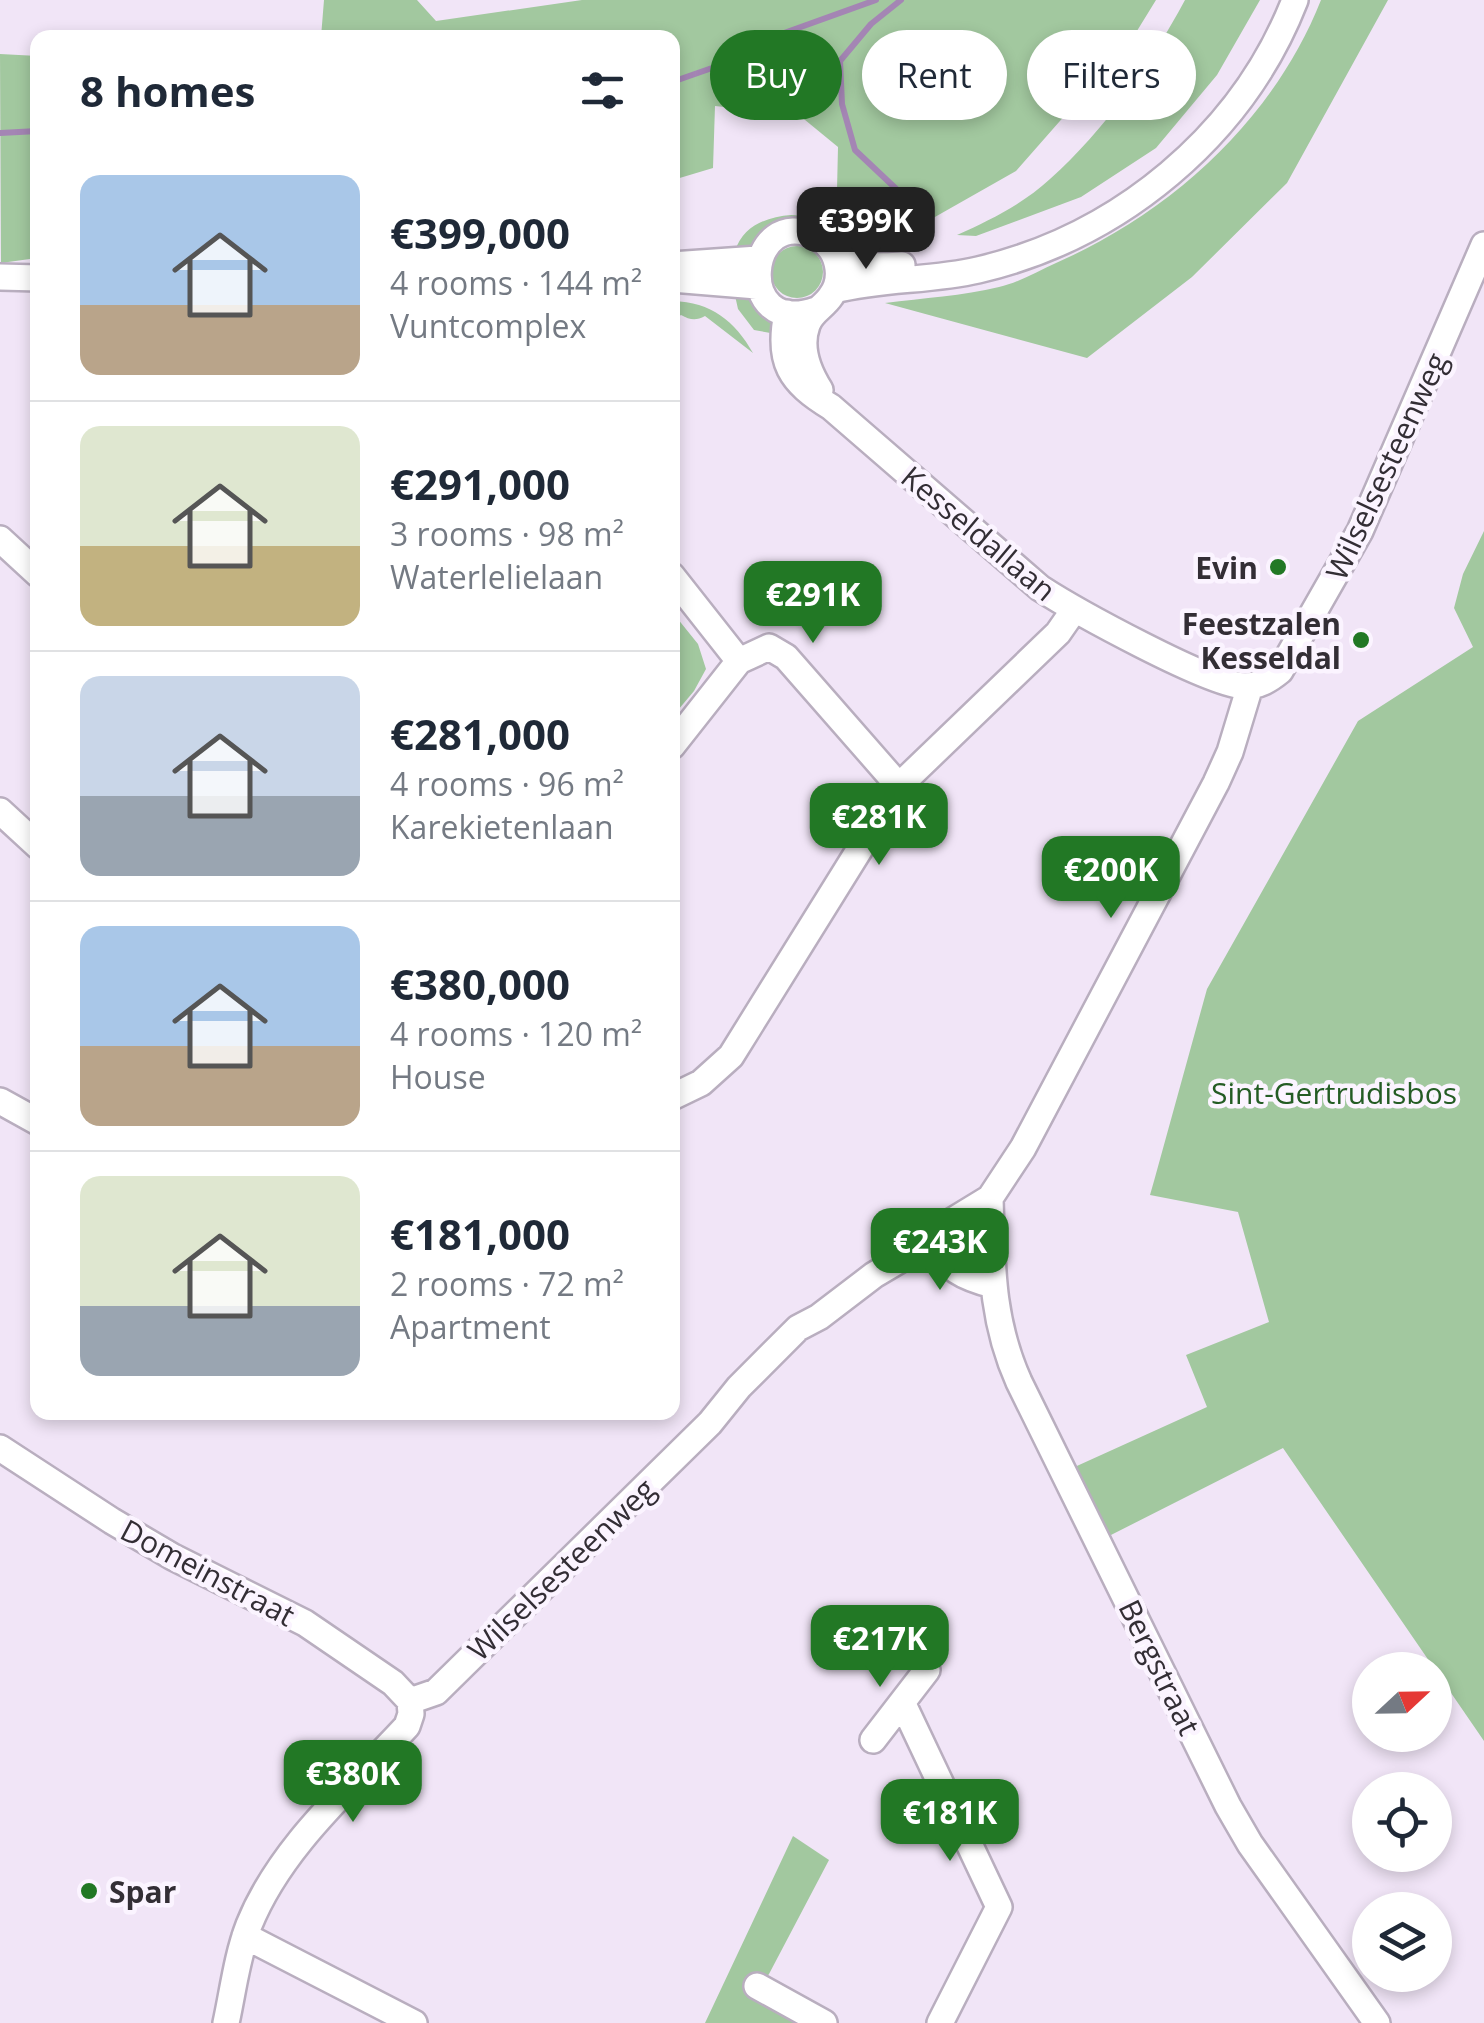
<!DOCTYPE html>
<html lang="en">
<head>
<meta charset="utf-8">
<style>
  :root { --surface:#fff; --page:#f6f6f7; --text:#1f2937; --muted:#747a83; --line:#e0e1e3; --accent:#227825 }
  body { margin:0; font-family:"Open Sans",sans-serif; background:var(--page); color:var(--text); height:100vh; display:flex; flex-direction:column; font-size:38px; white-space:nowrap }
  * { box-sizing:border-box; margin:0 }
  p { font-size:32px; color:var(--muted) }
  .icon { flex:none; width:55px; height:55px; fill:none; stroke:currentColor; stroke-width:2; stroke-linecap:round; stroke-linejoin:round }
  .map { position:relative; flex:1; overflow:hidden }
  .sheet { position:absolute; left:30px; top:30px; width:650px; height:1390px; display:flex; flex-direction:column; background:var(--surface); border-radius:20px; box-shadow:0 5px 15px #0003 }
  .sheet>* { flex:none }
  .banner { position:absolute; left:710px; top:30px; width:622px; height:90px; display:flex; gap:20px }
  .needle { width:65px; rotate:68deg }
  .controls { position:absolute; left:1352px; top:1652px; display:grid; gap:20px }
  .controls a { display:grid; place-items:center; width:100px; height:100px; border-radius:50%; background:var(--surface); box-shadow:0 5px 15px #0003; font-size:50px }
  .price { position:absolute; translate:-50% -85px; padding:0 22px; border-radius:20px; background:var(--accent); color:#fff; font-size:32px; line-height:65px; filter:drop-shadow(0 2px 5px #0008) }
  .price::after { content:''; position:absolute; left:50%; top:60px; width:30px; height:22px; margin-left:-15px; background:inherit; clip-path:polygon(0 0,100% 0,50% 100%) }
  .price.selected { background:#222; color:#fff }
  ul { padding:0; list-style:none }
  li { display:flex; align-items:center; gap:30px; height:250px; padding:0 50px }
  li+li { border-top:2px solid var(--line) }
  li span { display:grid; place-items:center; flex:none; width:280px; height:200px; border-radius:20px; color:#555 }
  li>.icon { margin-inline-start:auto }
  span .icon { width:120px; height:120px; fill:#fffc; stroke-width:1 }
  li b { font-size:42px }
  h2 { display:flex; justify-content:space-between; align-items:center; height:120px; padding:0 50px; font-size:42px }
  .tag { padding:0 35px; border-radius:45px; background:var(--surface); box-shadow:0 5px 15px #0003; font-size:35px; line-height:90px }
  .tag.selected { background:var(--accent); color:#fff }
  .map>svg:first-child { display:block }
</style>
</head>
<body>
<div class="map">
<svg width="1484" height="2023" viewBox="0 0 1484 2023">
  <rect width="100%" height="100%" fill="#f1e5f7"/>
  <path fill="#a2c89f" d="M324,0h93l19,21 146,-21h574l-24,39 -116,132 -104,59 -75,-40 1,-43 -39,-32 -84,-9 -2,62 -40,12 -1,-142 -351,-1z
    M1185,0h75l-43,75 -61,73 -75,49 -105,39 -19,-1c33,-15 66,-31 93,-56 55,-49 100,-114 135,-179z
    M1321,0h67l-101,183 -95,94 -105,81 -202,-55c38,-5 78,-7 114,-16 19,-4 39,-16 57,-24 116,-51 218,-144 265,-263z
    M0,54l38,2 -1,202 -36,5z
    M791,215c46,3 30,13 64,30l2,9 -25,-16 -97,13c8,-25 31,-34 56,-36z
    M771 272a26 26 0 1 1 52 0a26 26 0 1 1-52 0Z
    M734,291c23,9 34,19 42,43l-22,-4 -16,-21z
    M673,301c38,1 62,20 80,52l-48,-37c-9,5 -15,4 -24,-1l-8,5z
    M1484,531v1210l-201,-293 -178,90 -37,-68 139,-63 -21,-52 83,-33 -31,-110 -88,-17 4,-14 53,-192 151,-268 115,-74 -19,-39 9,-34z
    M673,613l25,31 8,25 -12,22 -21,25z
    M979,1211l5,66c-18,-12 -33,-19 -33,-43z
    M793,1836l36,24 -60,114 -16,22 50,27h-98z"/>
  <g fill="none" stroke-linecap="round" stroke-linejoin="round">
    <path stroke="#a485b4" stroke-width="6" d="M901,0l-30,24 -31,37 2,43 13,46 53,50
      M672,82l60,-21 41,-24 103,-37
      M0,133l38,-2"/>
    <defs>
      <path id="minor" d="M835,256c20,12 45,10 67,9
        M672,265l86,-6
        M0,277l38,1
        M672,279l85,7
        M835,290c47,-12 96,-9 143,-20 141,-33 264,-134 317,-270
        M816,310c-84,29 -70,-109 1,-73 21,11 28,40 14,59 -7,11 -20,16 -24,29 -8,22 1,46 13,65
        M787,313c-10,49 3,69 44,94l209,181c34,22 169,97 205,98 14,0 24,-6 35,-15l80,-140 124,-286
        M0,539l38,35
        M672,576l67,85 30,-14 17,10 113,129
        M672,746l67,-85
        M0,811l38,35
        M672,1097l29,-14 30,-27 168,-270 159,-153 16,-23
        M0,1101l38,21
        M990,1198c2,66 1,122 29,184l209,424 22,38 127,179
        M930,1242c18,27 32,35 63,43
        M0,1448l112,73 61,36 132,66 88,60 17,18
        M410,1701l26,-9 274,-269 29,-36 59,-59 21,-11 55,-42 56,-33 19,-19 41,-25 33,-50 193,-365 14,-31 20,-66
        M903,1704l96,203 -59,116
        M873,1740l54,-70
        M245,1936l169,87
        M757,1986l67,37
        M226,2023c7,-32 11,-67 23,-98 32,-79 101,-137 158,-199l4,-12 -1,-13"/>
    </defs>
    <use href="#minor" stroke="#b9aebf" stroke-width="30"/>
    <use href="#minor" stroke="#fff" stroke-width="25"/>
  </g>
  <g fill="#227825" stroke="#fbf4ff" stroke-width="4">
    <circle cx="1278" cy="567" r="10"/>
    <circle cx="1361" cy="640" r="10"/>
    <circle cx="89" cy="1891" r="10"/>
  </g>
  <g text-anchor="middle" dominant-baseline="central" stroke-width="9" stroke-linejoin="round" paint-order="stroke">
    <g font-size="30" fill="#332e35" stroke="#fbf4ff">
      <text transform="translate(1386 466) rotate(-65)">Wilselsesteenweg</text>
      <text transform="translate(979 533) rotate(40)">Kesseldallaan</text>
      <text transform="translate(561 1569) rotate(-44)">Wilselsesteenweg</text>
      <text transform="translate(208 1572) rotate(28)">Domeinstraat</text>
      <text transform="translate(1160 1667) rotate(64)">Bergstraat</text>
    </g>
    <g font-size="30" font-weight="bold" fill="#332e35" stroke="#fbf4ff" text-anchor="end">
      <text x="1258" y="567">Evin</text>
      <text x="1341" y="623">Feestzalen<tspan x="1341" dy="34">Kesseldal</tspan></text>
      <text x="109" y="1891" text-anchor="start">Spar</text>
    </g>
    <g font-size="30" fill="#245c24" stroke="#fbf4ff">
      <text x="1334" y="1092">Sint-Gertrudisbos</text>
    </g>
  </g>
</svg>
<div class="controls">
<a><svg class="needle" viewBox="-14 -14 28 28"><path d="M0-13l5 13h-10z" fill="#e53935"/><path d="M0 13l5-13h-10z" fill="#747a83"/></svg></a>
<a><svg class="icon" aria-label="locate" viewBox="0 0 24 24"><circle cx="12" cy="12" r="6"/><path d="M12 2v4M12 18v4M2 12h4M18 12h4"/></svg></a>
<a><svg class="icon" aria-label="layers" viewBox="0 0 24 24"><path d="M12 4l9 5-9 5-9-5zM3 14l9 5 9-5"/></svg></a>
</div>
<b class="price selected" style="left:866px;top:272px">€399K</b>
<b class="price" style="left:813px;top:646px">€291K</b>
<b class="price" style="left:879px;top:868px">€281K</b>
<b class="price" style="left:1111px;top:921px">€200K</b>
<b class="price" style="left:940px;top:1293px">€243K</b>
<b class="price" style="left:880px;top:1690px">€217K</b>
<b class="price" style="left:353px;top:1825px">€380K</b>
<b class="price" style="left:950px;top:1864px">€181K</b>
<div class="banner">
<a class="tag selected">Buy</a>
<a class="tag">Rent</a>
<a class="tag">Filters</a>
</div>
<section class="sheet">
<h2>8 homes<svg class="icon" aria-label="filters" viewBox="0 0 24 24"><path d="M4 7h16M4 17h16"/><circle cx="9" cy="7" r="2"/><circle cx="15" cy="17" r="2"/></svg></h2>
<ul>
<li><span style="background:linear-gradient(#a9c7e8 65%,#b9a48a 0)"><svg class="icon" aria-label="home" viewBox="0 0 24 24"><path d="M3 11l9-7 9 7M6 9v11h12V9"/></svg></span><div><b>€399,000</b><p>4 rooms · 144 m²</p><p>Vuntcomplex</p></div></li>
<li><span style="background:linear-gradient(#dfe7d0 60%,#c2b280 0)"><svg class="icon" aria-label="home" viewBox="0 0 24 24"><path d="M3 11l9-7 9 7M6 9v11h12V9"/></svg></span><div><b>€291,000</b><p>3 rooms · 98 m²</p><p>Waterlelielaan</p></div></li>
<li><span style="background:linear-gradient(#c9d6e8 60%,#9aa5b1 0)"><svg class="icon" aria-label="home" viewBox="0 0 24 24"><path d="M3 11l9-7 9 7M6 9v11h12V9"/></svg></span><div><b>€281,000</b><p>4 rooms · 96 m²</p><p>Karekietenlaan</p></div></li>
<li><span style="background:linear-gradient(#a9c7e8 60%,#b9a48a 0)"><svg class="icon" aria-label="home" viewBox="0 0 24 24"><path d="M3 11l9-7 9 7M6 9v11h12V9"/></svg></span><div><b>€380,000</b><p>4 rooms · 120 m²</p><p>House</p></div></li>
<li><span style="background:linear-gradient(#dfe7d0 65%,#9aa5b1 0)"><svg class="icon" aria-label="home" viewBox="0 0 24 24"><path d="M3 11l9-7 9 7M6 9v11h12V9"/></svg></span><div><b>€181,000</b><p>2 rooms · 72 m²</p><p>Apartment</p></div></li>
</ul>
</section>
</div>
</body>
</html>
